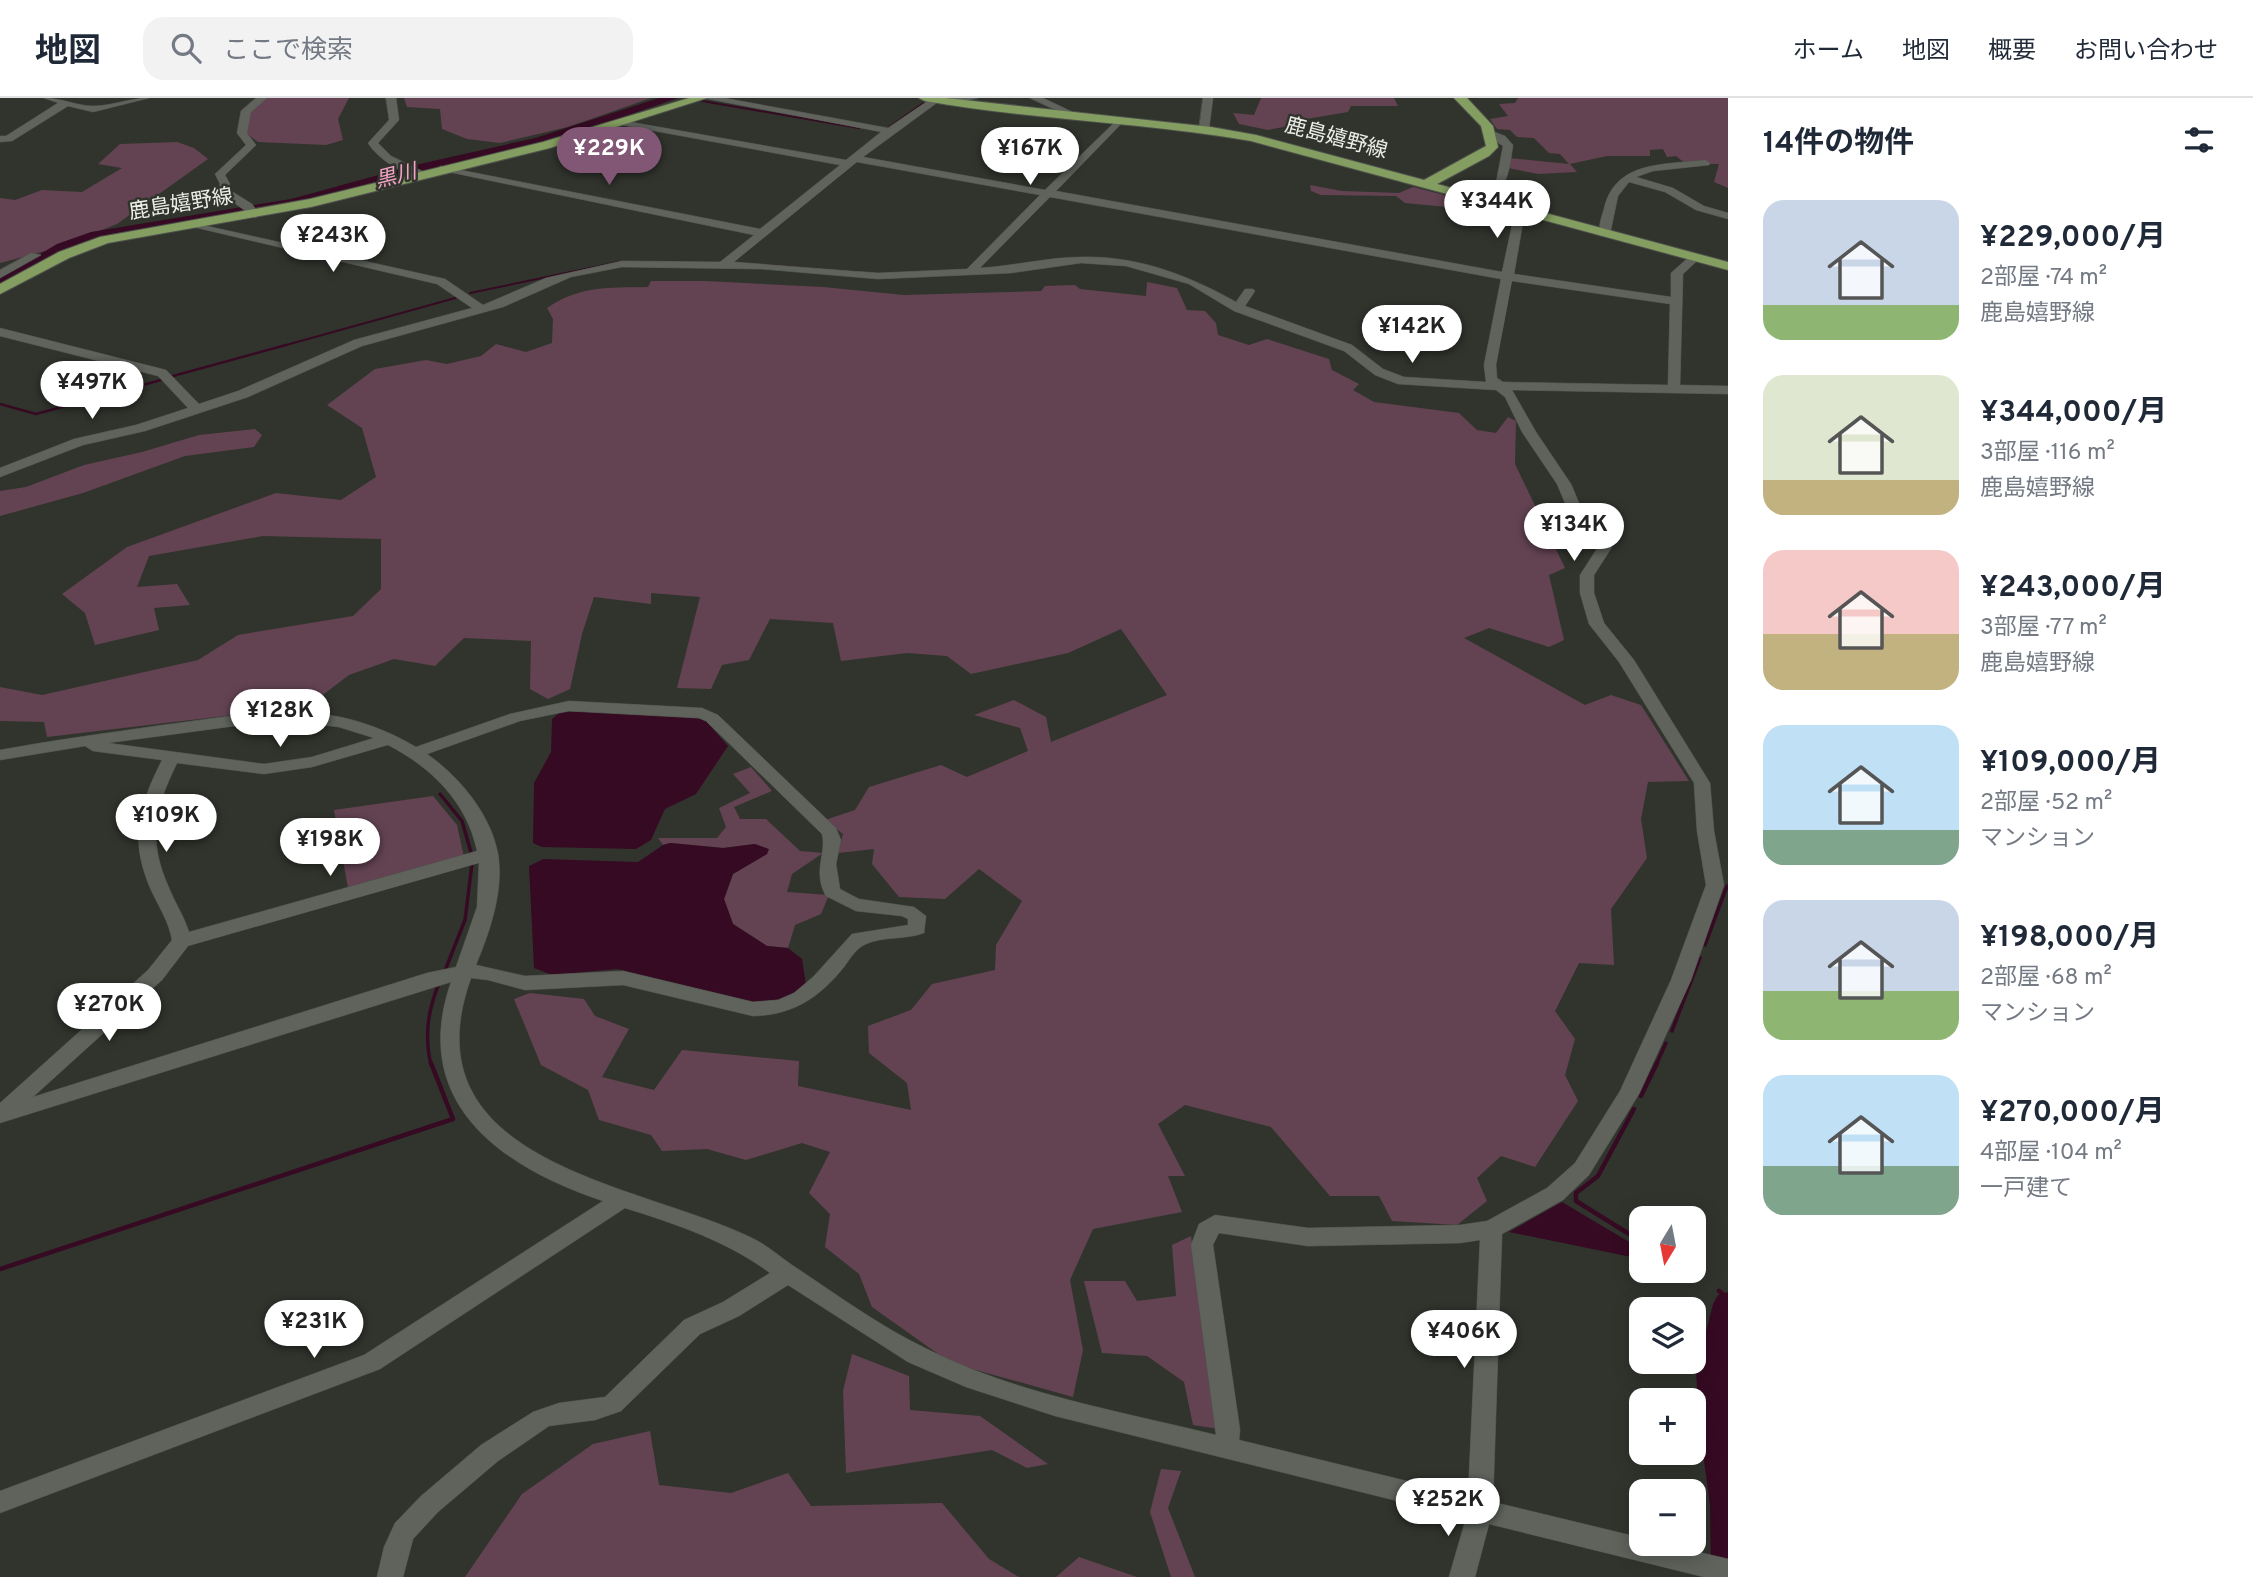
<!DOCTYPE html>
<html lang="ja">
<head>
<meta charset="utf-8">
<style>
  :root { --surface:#fff; --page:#f2f2f3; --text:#1f2937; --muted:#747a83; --line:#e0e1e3; --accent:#825776 }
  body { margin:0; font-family:Overpass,"Noto Sans JP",sans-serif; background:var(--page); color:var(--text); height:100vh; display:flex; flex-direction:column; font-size:26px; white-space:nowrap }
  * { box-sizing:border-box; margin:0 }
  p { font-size:23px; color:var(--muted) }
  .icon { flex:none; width:38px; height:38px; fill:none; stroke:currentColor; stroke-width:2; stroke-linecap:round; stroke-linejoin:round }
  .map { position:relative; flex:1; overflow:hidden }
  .details { display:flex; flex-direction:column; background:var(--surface); width:525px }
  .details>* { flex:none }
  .needle { width:46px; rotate:190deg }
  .buttons { position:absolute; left:1629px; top:1108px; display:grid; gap:14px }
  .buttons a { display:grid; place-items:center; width:77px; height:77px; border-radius:14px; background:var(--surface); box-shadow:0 4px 18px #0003; font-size:35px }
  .price { position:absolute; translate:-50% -60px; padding:0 16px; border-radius:24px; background:#fff; color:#222; font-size:23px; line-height:46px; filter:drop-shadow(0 2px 4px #0008) }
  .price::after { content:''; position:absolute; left:50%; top:42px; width:21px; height:16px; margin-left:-10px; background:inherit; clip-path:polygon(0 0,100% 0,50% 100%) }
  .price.active { background:var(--accent); color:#fff }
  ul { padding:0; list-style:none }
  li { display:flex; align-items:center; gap:21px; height:175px; padding:0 35px }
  li span { display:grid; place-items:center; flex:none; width:196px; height:140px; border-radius:21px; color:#555 }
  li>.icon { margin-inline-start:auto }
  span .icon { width:84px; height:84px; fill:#fffc; stroke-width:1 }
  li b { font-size:30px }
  h2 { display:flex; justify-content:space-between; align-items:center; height:84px; padding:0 35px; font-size:30px }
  header { display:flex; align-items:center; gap:42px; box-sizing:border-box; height:98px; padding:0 35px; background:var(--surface); border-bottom:2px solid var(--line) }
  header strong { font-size:33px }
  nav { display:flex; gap:38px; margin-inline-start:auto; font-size:24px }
  .search { width:490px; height:63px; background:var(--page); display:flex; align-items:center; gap:18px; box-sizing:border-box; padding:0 24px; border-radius:21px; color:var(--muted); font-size:26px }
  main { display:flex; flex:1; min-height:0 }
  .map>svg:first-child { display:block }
</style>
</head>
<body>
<header>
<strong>地図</strong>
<div class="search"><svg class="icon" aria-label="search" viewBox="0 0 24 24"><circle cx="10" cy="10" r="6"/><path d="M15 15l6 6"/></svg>ここで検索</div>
<nav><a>ホーム</a><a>地図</a><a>概要</a><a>お問い合わせ</a></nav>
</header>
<main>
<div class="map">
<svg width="1728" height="1479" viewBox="0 0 1728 1479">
  <rect width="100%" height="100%" fill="#31342d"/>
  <path fill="#634352" d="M265,0h84l-11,21 5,21 -17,5 -68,-3 -13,-10 4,-20z
    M404,0h247l-83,29 -68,16 -33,-4 -25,-10 -2,-20 -33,-2z
    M1261,0h133l4,8h-47l-3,6 -42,7 -12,6 -26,5 -29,-6 -6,-11 21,2z
    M1518,0h210v90l-14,-6 5,-18h-33l-10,-8 -9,1 -4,-8 -13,1v6h-43l-37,8 7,8 -39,2 -30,-6v-10l61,6 -9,-10 -11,-1 -15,-15 -17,-1 -7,-7 -13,-1 -7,-10 18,-3 -9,-12 16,-1z
    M177,44l17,6 14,11 -91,65 -64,25 -53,14v-65l15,2 27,-10 40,2 40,-24 -24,-4 22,-20z
    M1310,87l32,6 57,2 14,-6 50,13 1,6 -15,-3 -2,4 -42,-4 -9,-7 -75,-1 -10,-4z
    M651,183h54l118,6 81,8 137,-4 4,-5 30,-1 5,4 66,7 1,-14 30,6 10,22 18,1 11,12 2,12 31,10 18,-6 62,20 3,11 27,14 -6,6 21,12 85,11 18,17 19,3 12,-16 8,4 -1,43 50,104 -16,7 15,65 -15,7 -60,-19 -25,10 121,67 26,-10 30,10 48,76 -41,1 -7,37 6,39 -36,51 3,56 -35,-2 -24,48 20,28 -10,36 13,26 -43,66 -34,-11 -24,22 10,23 -30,24 -65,-4 -13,-25h-49l-59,-69 -86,-22 -27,19 27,52h-17l14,36 -89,17 -23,51 13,70 -10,47 -122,-34 -79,-56 -13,-33 -34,-27 5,-33 -21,-21 21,-41 -28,-9 -56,17 -39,-11 -45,2 -11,-16 -52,-15 -11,-30 -47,-25 -27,-66 16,-6 54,6 11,17 34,13 -27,48 52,13 28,-40 117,11 -1,25 113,24 -4,-27 -38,-30 -1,-27 43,-16 21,-26 63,-14 1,-25 26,-44 -43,-32 -34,30 -46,-2 -27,-33 2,-15 -36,4 5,-19 -18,-14 30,-10 14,-23 72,-22 26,12 61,-26 -8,-23 -46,-13 40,-15 32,17 5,25 116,-47 -46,-66 -53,24 -97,21 -24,-18 -40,-3 -66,8 -8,-38 -63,-4 -21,41 -27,5 -11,24 -34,-1 23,-91 -49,-4v11l-57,-7 -12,37 -12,55 -22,10 -18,-10 1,-48 -67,-3 -29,28 -41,-7 -45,16 -41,31 -261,31 -3,-15 -44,-1v-34l42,8 156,-35 40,-25 115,-19 28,-27v-50l-118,-3 -114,20 -12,31 40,-3 13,21 -36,3 5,22 -64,15 -10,-32 -23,-19 65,-47 149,-54 65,7 35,-23 -14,-49 -35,-23 48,-36 51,-9 21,4 34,-8 15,-12 30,8 26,-9 1,-24 -6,-11c34,-23 61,-20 101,-21z
    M255,331l7,6 -8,12 -69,9 -102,37 -83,23v-25l26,-4 58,-22 58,-13 57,-17z
    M751,669l21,24 -38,16 6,12h26l34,32 23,2 -31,21 -5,18 42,3 -8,19 -26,11 -7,23 -21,-2 -34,-22 -9,-25 9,-25 34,-20 -12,-10 -32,4 -52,-5 -8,2 -5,-7h59l9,-11 -7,-19 31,-15 -17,-19z
    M433,698l24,29 7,32 -116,31 -14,-78z
    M1191,1138l28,193 -26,-4 -9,-43 -37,-26 -45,-3 -18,-72h41l12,20 39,-5 -4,-51z
    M852,1256l57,22 1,34 70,6 68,48 -21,4 -35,-18 -146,23 -3,-82z
    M650,1333l9,54 72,8 57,-20 23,33 131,-3 47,56 30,18h-554l57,-83 71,-50z
    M1161,1371l20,2 -13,37 27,69h-24l-21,-65z
    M1079,1459l58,20h-81z"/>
  <path fill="#360a23" d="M588,612l102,6 16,5 22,25 -32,48 -31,15 -14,31 -15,9 -94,-2 -9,-4 1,-60 17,-31 1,-33 7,-6z
    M670,745l53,5 32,-4 14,5 -2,5 -34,20 -9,25 9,25 34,22 21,2 14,11 4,26c-18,13 -31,18 -53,17l-136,-33 -65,6 -18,-7 -5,-102 14,-7 95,3 25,-17z
    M1562,1104l79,47v10l-132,-27z"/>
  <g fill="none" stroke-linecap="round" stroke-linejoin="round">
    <path stroke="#360a23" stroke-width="2" d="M702,3l157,27
      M888,30l37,-26
      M766,167l93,7
      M470,195l149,-31
      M279,249l180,-50"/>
    <path stroke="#360a23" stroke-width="2.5" d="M173,278l113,-31
      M0,306l36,10 125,-34"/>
    <path stroke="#360a23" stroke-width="3.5" d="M440,696l22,27 10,35
      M1705,847l22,-59
      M444,875l21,-53 7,-56
      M1672,933l28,-73
      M431,967c-7,-30 -3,-54 8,-82
      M1656,967l10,-22"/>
    <path stroke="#360a23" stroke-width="4.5" d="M1641,998l16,-33
      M1634,1011l-36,67 -22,17v8l66,41
      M0,1171l453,-150 -22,-56
      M1688,1172l12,8
      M1719,1193l9,7"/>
    <path fill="#360a23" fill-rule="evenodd" d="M659,0h19l-134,46 -121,27 -131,36 -193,32 -32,11 -67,39v-11l57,-34 34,-12 200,-33 124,-34 120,-27z
      M1728,1194v285h-17l-1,-72 -11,-80 -3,-54 17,-67 5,-9z"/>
    <defs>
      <path id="minor" d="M44,0c18,0 33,8 49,8 19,0 37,-8 56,-8l-56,14 -25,-6 -56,35 -12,1v-6h6l52,-33z
        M256,0h11l-16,14 -4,21 9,12 -31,30 5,9 -2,5 24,15 8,11 -5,3 -37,-27 2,-7 -5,-10 31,-29 -9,-12 4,-22z
        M386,0h10l3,22 -21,23 13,13 33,16v4c-19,1 -46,-17 -56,-33l21,-23z
        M703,0h21l164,30 44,-30h6v4l-75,55 182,33 74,-72 5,3 -2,2 -66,68 446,81 13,-61 5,-3 5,3 -11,63 157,23v-24l19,-17h8v4l-15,14 -3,111 48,1v8l-216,-4 24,42 35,52 11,26 25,26 5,11 -18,28v18l10,30 30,37 76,123 4,48 10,54 -33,95 -52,114 -50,81 -26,25 -61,34 -9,268 149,36v6h22l64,15v18h-24l-215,-53 -14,53h-26l17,-59 -411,-102 -89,-29 -58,-25 -120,-77 -49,31 -39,18 -79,77 -26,9 -46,6 -51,35 -60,51 -25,27 -10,38h-26l7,-30 11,-24 26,-27 60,-51 52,-33 26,-9 46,-6 79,-77 39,-18 47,-29c-43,-32 -94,-49 -145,-65l-245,161 -380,144v-22l364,-136 239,-154c-102,-34 -194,-98 -152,-219l-451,141v-20l148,-133 24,-30c-3,-18 -13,-33 -21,-50 -22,-51 -13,-82 11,-130l-69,-9 -8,-5 -85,14v-10c54,-10 108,-17 163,-25 95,-12 164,-30 253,22l94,-33 59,-13 133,7 16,7 118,113 5,12 -5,24 4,25 19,10 55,8 12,9 -2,17c-19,7 -41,3 -58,11 -10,4 -16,15 -22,23 -25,31 -51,48 -91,49l-130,-31 -98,5 -37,-10 -17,-2c-67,186 169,205 281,260 15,7 27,18 40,27 44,29 87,61 135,84 89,45 192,62 289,86l-25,-190 8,-21 16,-9 93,13 152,-3 27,-4 60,-33 28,-25 45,-72 51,-111 35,-95 -9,-54 -3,-48 -75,-121 -30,-38 -9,-31v-18l18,-28 -3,-6 -17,-16 -10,-15 -11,-26 -35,-52 -17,-35 -9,-7 -98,-6 -23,-9 -31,-24 -110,-40 -45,-27 -63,-18 -45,-3 -70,10 -133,6 -117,-10 -139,-2 -51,10 -68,30 -141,39 -114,51 -103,34 -62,14 -83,32v-9l74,-29 62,-14 52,-17 -30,-32 -158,-40v-8l166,42 33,34 39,-13 116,-51 118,-32 -35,-24 -248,-58v-4l256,57 38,26 63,-27 76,-17 98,1 34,-27 -310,-64 -5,-3 1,-2 320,63 80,-64 -218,-40 -3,-1v-4l227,40 35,-28zM857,64l183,33 -73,74 -89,4 -144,-11zM1050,99l451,82 -17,86 2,17 -82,-5 -21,-8 -31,-24 -107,-39 10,-15 -2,-2h-8l-9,13c-48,-27 -98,-46 -153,-45 -34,0 -69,9 -103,11zM1512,183l158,23 -2,81 -165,-3 -6,-4 -1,-13zM569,613l130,7 7,3 116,113c5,20 -10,37 4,62l30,15 46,5 6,3v6l-56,9 -39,43 -19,16 -16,7 -25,2 -130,-31 -98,5 -49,-11c14,-34 28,-74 22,-111 -7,-39 -38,-77 -71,-100l93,-33zM280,622l59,7 35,11 -62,19 -48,7 -156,-21zM388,647c43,22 79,57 89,106l-288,81c-5,-16 -14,-29 -20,-44 -22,-49 -14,-80 8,-125l87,11 48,-7zM479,765l-2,44 -21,60 -29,6 -394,124 129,-117 26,-34zM1219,1135l89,13 152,-3 20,-3 -12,256 -229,-56 1,-10 -27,-185z
        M953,0h25l-32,7 -5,-3z
        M1030,0h13l40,19 -8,2z
        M1203,0h10l-4,31 -5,3 -5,-3z
        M1492,33l13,5 8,9c-4,27 -5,48 -34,57l-5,-3 22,-16 7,-37 -15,-10 -1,-2z
        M1705,62l5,3 -1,2 -56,6 -17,6 37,11 31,18 24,7v6l-32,-9 -31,-18 -36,-10 -11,14 -8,38 -10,2c-2,-8 1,-18 4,-27 11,-49 61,-44 101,-49z
        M31,155l10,2 -41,23v-8z"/>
      <path id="major" d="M689,0h18l-157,50 -239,59 -203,36 -39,15 -69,36v-10l59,-32 41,-15 210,-38 233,-57z
        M919,0h27l265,29 45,8 168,45 62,-34 -5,-20 -27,-28h13l26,28 5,21 -9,9 -52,28 291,78v8l-477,-129c-108,-19 -218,-21 -326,-40z"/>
    </defs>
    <use href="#minor" stroke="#4f524c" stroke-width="1"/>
    <use href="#major" stroke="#4f524c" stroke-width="2"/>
    <use href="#minor" fill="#5f635c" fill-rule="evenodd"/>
    <use href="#major" fill="#849e61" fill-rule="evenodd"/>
  </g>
  <g text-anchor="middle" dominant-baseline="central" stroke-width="5" stroke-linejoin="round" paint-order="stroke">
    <g font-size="21" fill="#ebede9" stroke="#31342d">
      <text transform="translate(1336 41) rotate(15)">鹿島嬉野線</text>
      <text transform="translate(181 107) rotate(-9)">鹿島嬉野線</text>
    </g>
    <g font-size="21" font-style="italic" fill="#f3a2c8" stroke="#31342d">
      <text transform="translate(396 79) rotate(-14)">黒川</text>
    </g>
  </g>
</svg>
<div class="buttons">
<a><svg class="needle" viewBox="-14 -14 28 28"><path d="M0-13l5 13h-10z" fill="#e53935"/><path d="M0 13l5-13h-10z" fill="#747a83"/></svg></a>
<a><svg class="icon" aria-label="layers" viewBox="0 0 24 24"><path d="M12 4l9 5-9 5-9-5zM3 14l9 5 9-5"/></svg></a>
<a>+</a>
<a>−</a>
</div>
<b class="price active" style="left:609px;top:89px">¥229K</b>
<b class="price" style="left:1030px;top:89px">¥167K</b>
<b class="price" style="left:1497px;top:142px">¥344K</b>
<b class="price" style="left:333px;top:176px">¥243K</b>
<b class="price" style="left:1412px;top:267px">¥142K</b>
<b class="price" style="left:92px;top:323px">¥497K</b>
<b class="price" style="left:1574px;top:465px">¥134K</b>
<b class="price" style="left:280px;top:651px">¥128K</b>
<b class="price" style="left:166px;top:756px">¥109K</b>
<b class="price" style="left:330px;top:780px">¥198K</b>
<b class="price" style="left:109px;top:945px">¥270K</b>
<b class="price" style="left:314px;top:1262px">¥231K</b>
<b class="price" style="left:1464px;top:1272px">¥406K</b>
<b class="price" style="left:1448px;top:1440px">¥252K</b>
</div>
<section class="details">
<h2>14件の物件<svg class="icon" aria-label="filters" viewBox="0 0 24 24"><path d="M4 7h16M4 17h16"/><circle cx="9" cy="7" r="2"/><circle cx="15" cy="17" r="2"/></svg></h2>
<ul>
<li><span style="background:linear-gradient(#c9d6e8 75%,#8fb573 0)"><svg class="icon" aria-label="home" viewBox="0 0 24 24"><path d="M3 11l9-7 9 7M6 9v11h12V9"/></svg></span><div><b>¥229,000/月</b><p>2部屋 · 74 m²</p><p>鹿島嬉野線</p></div></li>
<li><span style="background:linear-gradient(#dfe7d0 75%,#c2b280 0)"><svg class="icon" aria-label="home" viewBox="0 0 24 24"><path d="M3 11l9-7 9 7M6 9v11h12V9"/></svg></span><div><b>¥344,000/月</b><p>3部屋 · 116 m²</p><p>鹿島嬉野線</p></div></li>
<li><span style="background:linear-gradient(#f6c9c9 60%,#c2b280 0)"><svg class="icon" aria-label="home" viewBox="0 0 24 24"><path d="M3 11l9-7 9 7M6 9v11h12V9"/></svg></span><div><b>¥243,000/月</b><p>3部屋 · 77 m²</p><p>鹿島嬉野線</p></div></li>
<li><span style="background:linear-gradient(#bfe0f5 75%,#7fa58c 0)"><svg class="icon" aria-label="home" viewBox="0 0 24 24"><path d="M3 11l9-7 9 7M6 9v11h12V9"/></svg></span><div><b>¥109,000/月</b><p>2部屋 · 52 m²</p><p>マンション</p></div></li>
<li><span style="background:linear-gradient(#c9d6e8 65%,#8fb573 0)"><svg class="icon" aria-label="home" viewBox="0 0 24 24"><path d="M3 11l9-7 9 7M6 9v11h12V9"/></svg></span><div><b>¥198,000/月</b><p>2部屋 · 68 m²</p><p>マンション</p></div></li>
<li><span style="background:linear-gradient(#bfe0f5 65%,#7fa58c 0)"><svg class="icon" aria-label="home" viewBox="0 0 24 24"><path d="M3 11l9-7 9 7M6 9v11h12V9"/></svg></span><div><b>¥270,000/月</b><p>4部屋 · 104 m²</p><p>一戸建て</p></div></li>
</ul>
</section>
</main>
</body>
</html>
